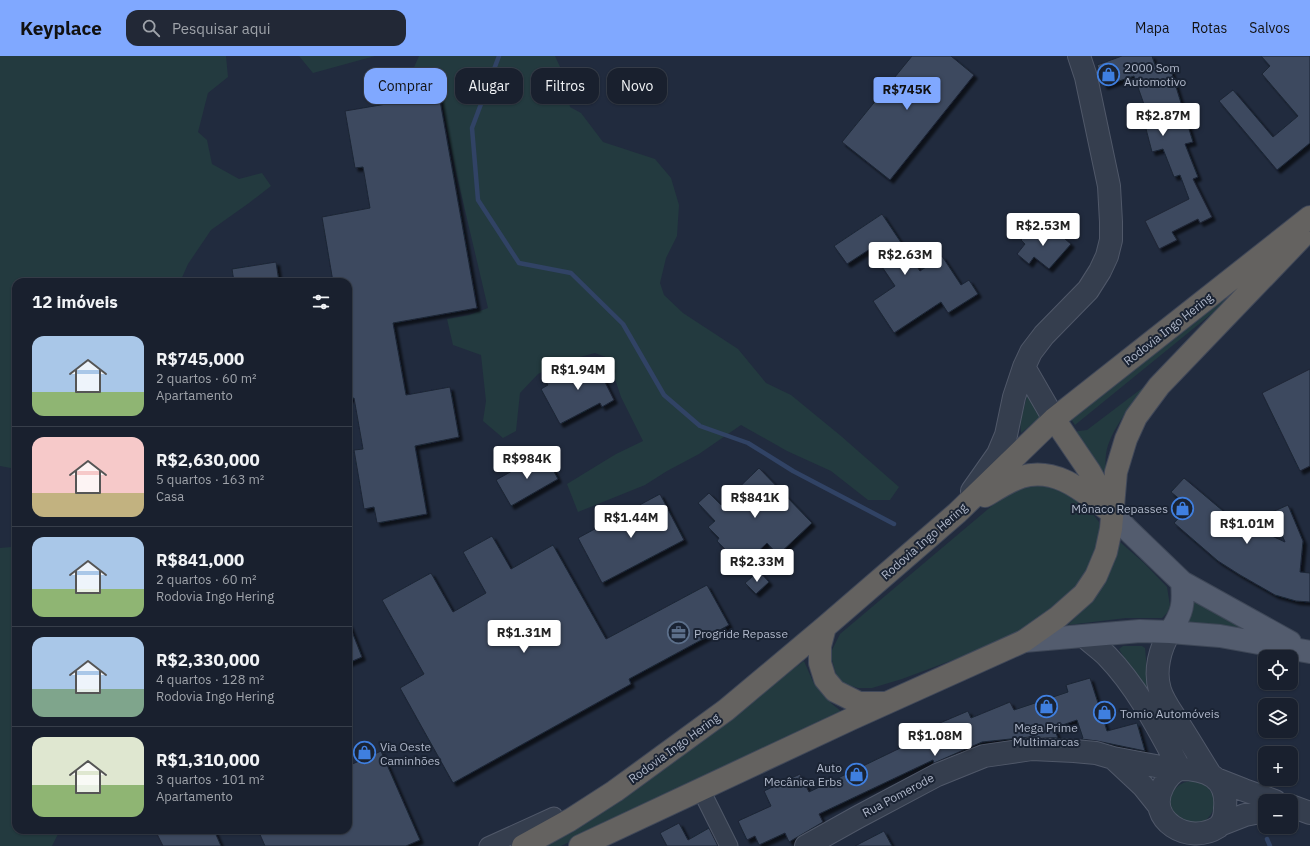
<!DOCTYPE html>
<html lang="pt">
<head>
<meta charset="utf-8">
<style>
  :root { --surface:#19202e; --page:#222836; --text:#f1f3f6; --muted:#9fa3aa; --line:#373e4a; --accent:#80a8ff }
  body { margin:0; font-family:"IBM Plex Sans",sans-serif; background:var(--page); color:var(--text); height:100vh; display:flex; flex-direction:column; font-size:15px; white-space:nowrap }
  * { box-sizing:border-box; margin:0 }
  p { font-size:13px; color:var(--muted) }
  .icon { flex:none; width:22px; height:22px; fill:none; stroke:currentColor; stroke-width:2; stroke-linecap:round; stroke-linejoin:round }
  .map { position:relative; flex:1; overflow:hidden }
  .sheet { position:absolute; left:12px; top:222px; width:340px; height:556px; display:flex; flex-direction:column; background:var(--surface); border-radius:12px; box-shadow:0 1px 3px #0004,0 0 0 1px var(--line) }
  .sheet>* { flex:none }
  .guide { position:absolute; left:364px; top:12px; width:380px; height:36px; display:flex; gap:8px }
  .tools { position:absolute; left:1258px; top:594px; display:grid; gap:8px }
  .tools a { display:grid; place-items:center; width:40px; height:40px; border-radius:8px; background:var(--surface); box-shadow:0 1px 3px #0004,0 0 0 1px var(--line); font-size:20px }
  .price { position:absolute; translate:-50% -34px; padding:0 9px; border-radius:4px; background:#fff; color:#222; font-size:13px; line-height:26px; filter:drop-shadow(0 1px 2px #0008) }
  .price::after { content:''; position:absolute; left:50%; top:24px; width:12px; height:9px; margin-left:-6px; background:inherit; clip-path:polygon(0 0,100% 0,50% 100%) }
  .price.current { background:var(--accent); color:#111 }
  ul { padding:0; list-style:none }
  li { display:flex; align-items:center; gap:12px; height:100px; padding:0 20px }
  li+li { border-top:1px solid var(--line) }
  li span { display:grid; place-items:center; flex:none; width:112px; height:80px; border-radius:12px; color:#555 }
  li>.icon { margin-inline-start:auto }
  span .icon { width:48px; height:48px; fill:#fffc; stroke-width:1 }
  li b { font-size:17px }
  h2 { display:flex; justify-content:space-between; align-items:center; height:48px; padding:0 20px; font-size:17px }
  .chip { padding:0 14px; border-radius:12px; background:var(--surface); box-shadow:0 1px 3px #0004,0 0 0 1px var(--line); font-size:14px; line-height:36px }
  .chip.current { background:var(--accent); color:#111 }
  header { display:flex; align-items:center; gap:24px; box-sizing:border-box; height:56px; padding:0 20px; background:var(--accent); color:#111 }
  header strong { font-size:19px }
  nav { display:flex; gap:22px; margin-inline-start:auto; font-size:14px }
  .search { width:280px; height:36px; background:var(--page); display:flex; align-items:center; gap:10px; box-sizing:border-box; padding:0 14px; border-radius:12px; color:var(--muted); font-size:15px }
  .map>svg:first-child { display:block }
</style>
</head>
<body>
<header>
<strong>Keyplace</strong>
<div class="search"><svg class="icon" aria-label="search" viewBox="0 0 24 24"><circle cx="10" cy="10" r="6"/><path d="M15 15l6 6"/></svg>Pesquisar aqui</div>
<nav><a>Mapa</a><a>Rotas</a><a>Salvos</a></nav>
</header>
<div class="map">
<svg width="1310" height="790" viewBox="0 0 1310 790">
  <defs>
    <filter id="shadow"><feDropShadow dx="3.5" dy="3.5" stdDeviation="1" flood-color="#0009"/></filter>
  </defs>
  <rect width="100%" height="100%" fill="#212b3e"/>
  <path fill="#233a3f" d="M0,0h226l2,21 -20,16 -10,39 9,8 5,24 27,15 23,-6 9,13 -22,17 -38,27 -23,34 -8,18h-164v187l-16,-3z
    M299,0h76l-62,17z
    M419,0h136l6,13 9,38 11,6 22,29 52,17 16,19 8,27 -2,31 -11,22 -6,25 4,12 19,18 55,36 28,34 25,12 50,41 58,51 -9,13h-22l-37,-29 -44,-20 -46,-26 -42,29 -32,17 -22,14 -67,27 -11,-28 49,-30 27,-13 -22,-44 -13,-39 -13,-5 -30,8 -27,13 -18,19 -4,38 -13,7 -20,-17 3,-20 -5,-46 -28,-10 -6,-26 22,-4 19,-7 -32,-136 -19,-93 -14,1 -12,-6z
    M1244,223l-29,32 -140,114 -4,-6z
    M1149,327c-15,18 -40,48 -43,71 -1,6 0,13 -1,19l-34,-41 16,-2z
    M1028,337l7,17 6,7 -20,16 -1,-11z
    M1041,428l19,4 16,10 14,12 9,12 1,16 -15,38 -17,23 -51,37 -115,43 -30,9h-14l-16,-5 -6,-9 -4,-14v-10l8,-16 160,-135c14,-9 25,-12 41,-15z
    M1120,486l24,21 23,24 3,19 -3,7 -5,5h-36l-58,7 22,-23 22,-36z
    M11,491l5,11v272h44l-8,16h-52v-298z
    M1189,540l77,41 -80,-15z
    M1123,590h19l3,2 2,22 46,88 -14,-4 -60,-105z
    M804,605l10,23 18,20 10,8 -281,134h-17l136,-93z
    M1170 747a22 22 0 1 1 44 0a22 22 0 1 1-44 0Z"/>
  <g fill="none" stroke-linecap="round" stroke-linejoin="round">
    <path stroke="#314365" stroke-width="4.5" d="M499,0l-27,72 6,72 41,63 52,10 52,51 41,71 36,31 48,17 45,28 101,53
      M1267,783l3,7"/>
  </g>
  <path fill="#3c495e" stroke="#1c2535" filter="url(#shadow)" d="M912,0h39l23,19 -84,105 -48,-38z
    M1122,0h30l4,12 13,-4 24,78 -8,2 13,33 -5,2 19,38 -12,6 -2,-4 -26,13 5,8 -18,9 -14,-28 44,-22 -9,-24 -6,2 -11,-28 -11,3 -6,-23 6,-2 -18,-51 -30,10 -7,-21z
    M1261,0h49v87l-33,27 -58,-69 14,-11 40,47 25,-21 -36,-42 8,-8z
    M439,39l38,213 -84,15 13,72 44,-8 9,50 -44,9 12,68 -50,9 -3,-16 -10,2 -10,-59 9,-1 -9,-51 -6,1v-117h-15l-11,-65 48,-9 -7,-41 -8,1 -10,-57z
    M882,158l38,57 22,-15 19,29 8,-5 9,14 -30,19 -7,-11 -47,31 -21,-32 22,-15 -25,-37 -23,15 -13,-18z
    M1034,169l11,10 7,-7 19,16 -22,25 -15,-12 -5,7 -12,-10 8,-10 -4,-4z
    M276,206l3,20h-45l-2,-13z
    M605,301l6,11 -10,6 13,26 -12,7 -2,-4 -40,21 -19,-35 7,-4 -4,-6 16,-8 4,8z
    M1310,313v97l-10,5 -38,-78z
    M544,397l14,26 -47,27 -15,-26z
    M759,412l53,55 -34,32 -11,-12 -25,24 -25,-26 2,-3 -11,-11 7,-6 -17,-18 11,-10 12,12z
    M1184,422l58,49 2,-4 41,19 -13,-30 16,-7 15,36 -3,31 10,1v29l-14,-1 -21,-6 -35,-20 -22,-14 -44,-38 15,-16 -18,-15z
    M660,438l24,46 -82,43 -24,-45z
    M492,480l19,33 42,-24 53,94 101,-54 22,40 -100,54 2,5 -178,99 -53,-95 24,-14 -42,-74 49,-27 22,39 33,-19 -23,-41z
    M759,515l10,11 -13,12 -11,-11z
    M348,568h1l13,33 -14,6z
    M1090,622l17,53 30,-8 8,28 -48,-10 -16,-2 2,-1 -6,-18 -23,8 4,10 -28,-1 -48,5 -48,21 -1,-3 -114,54 4,8 -34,20 -4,-9 -26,12 -4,-9 -8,4 -9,-19 33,-15 -7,-15 36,-17 9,18 114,-55 -2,-6 47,-20 3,7 39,-16 4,8 54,-18 -2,-7z
    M381,695l39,89 -14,6h-141l-7,-16h90v-64z
    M679,767l9,17 21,-12 9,18h-51l-7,-13z
    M155,774h59l7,16h-58z
    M884,775l8,15h-37z"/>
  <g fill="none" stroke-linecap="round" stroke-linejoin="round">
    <defs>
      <path id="minor" d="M701,734l28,56
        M488,790l66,-30"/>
      <path id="tertiary" d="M1024,311l30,52
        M972,435l26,-37 8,-19 8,-38 10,-30 7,-15 13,-17 44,-45 12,-19 7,-15 4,-16v-18l-2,-36 -23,-109 -7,-21
        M1170,576c-10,16 -16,39 -10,58 3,10 11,21 16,29 12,19 23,37 34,55
        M1084,580c7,7 16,13 23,20 31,32 52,74 73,113
        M1113,702l30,28 16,20
        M1180,713c26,0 48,8 45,39 0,7 -1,14 -7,19 -29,19 -73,-7 -55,-41 4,-8 9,-14 17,-17z
        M1216,723l28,11 31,11
        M1291,750l19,7
        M1222,768l23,-9 20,-4
        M806,790l52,-29 79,-42 47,-19 48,-7 42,2 22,2 17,5 64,12"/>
      <path id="primary" d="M1112,457l16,17 54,52 108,60
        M1170,576c13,-20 14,-28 12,-50
        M1024,585l116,-10 30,1 50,4 90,16"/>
      <path id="trunk" d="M1054,363l36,53 20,36
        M985,440c12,-7 24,-15 36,-19 36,-11 64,16 91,36
        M825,571l-5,19v17l5,16 10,12 24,12h26
        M523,790l47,-26 45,-29 111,-81 99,-83 132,-114 97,-94 256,-202
        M580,790l271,-127 173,-78 34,-24 26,-23 12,-18 10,-24 5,-23 5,-57 10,-33 10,-22 23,-31 142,-148"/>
    </defs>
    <use href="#minor" stroke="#505869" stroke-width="19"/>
    <use href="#tertiary" stroke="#505869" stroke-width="24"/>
    <use href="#primary" stroke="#3e4757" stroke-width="24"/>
    <use href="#trunk" stroke="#404859" stroke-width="24"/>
    <use href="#minor" stroke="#353e4e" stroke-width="17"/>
    <use href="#tertiary" stroke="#353e4e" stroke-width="22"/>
    <use href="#primary" stroke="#535c6e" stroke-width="22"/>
    <use href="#trunk" stroke="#646260" stroke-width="22"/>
  </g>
  <defs>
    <symbol id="shop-ring" viewBox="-11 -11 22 22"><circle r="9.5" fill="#1a2333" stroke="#3f7fe0" stroke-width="1.5"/><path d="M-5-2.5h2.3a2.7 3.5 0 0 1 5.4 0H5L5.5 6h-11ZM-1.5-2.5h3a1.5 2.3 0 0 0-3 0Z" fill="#3f7fe0"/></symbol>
    <symbol id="office-ring" viewBox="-11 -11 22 22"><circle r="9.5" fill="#1a2333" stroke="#5c6f8a" stroke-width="1.5"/><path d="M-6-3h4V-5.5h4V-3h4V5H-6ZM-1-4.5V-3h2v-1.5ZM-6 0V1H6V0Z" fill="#5c6f8a"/></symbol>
  </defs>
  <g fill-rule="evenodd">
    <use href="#shop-ring" x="1096" y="6" width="25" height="25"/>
    <use href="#shop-ring" x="1170" y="440" width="25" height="25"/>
    <use href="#office-ring" x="666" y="564" width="25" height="25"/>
    <use href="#shop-ring" x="1034" y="638" width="25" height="25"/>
    <use href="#shop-ring" x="1092" y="644" width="25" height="25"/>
    <use href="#shop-ring" x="352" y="684" width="25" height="25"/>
    <use href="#shop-ring" x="844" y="706" width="25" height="25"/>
  </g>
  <g text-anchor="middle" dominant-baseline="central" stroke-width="4" stroke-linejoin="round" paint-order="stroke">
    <g font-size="12" fill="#b0b8ca" stroke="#1a2333" text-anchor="start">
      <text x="1124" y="11">2000 Som<tspan x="1124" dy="14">Automotivo</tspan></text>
      <text x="1168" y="452" text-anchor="end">Mônaco Repasses</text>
      <text x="694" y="577">Progride Repasse</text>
      <text x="1120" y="657">Tomio Automóveis</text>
      <text x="1046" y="671" text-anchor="middle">Mega Prime<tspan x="1046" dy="14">Multimarcas</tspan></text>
      <text x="380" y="690">Via Oeste<tspan x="380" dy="14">Caminhões</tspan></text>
      <text x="842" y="711" text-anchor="end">Auto<tspan x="842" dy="14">Mecânica Erbs</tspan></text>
    </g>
    <g font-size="12" fill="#b0b8ca" stroke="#1a2333">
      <text transform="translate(1168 273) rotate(-38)">Rodovia Ingo Hering</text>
      <text transform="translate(924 485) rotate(-41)">Rodovia Ingo Hering</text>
      <text transform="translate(674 692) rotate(-36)">Rodovia Ingo Hering</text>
      <text transform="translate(898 739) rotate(-28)">Rua Pomerode</text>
    </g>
  </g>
</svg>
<div class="tools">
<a><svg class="icon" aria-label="locate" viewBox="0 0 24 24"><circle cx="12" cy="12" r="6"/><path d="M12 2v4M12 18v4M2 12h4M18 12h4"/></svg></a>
<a><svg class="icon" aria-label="layers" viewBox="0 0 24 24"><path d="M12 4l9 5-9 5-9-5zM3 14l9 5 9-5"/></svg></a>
<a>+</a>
<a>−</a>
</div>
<b class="price current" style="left:907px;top:55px">R$745K</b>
<b class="price" style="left:1163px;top:81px">R$2.87M</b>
<b class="price" style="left:1043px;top:191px">R$2.53M</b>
<b class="price" style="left:905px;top:220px">R$2.63M</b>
<b class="price" style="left:578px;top:335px">R$1.94M</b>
<b class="price" style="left:527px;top:424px">R$984K</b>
<b class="price" style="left:755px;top:463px">R$841K</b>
<b class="price" style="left:631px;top:483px">R$1.44M</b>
<b class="price" style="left:1247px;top:489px">R$1.01M</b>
<b class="price" style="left:757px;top:527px">R$2.33M</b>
<b class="price" style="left:524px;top:598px">R$1.31M</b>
<b class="price" style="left:935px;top:701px">R$1.08M</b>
<div class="guide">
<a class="chip current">Comprar</a>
<a class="chip">Alugar</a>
<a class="chip">Filtros</a>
<a class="chip">Novo</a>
</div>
<section class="sheet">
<h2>12 imóveis<svg class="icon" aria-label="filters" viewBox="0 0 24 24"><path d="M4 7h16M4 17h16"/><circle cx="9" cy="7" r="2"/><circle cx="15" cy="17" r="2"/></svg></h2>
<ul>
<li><span style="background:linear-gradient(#a9c7e8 70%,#8fb573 0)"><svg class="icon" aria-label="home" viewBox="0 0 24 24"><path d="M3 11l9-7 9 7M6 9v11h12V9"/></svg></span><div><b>R$745,000</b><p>2 quartos · 60 m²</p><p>Apartamento</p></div></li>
<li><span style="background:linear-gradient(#f6c9c9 70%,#c2b280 0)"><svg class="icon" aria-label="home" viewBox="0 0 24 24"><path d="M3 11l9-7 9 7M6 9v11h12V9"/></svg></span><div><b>R$2,630,000</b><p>5 quartos · 163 m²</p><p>Casa</p></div></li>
<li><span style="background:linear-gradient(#a9c7e8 65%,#8fb573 0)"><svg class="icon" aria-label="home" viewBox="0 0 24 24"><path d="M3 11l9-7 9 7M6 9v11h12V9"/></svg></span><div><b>R$841,000</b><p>2 quartos · 60 m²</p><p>Rodovia Ingo Hering</p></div></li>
<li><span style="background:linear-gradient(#a9c7e8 65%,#7fa58c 0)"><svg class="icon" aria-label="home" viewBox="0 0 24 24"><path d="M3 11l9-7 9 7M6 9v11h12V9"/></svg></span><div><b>R$2,330,000</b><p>4 quartos · 128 m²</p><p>Rodovia Ingo Hering</p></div></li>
<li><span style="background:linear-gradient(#dfe7d0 60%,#8fb573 0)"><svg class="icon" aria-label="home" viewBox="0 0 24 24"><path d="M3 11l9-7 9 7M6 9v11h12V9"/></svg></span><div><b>R$1,310,000</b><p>3 quartos · 101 m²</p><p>Apartamento</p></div></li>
</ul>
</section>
</div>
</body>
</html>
